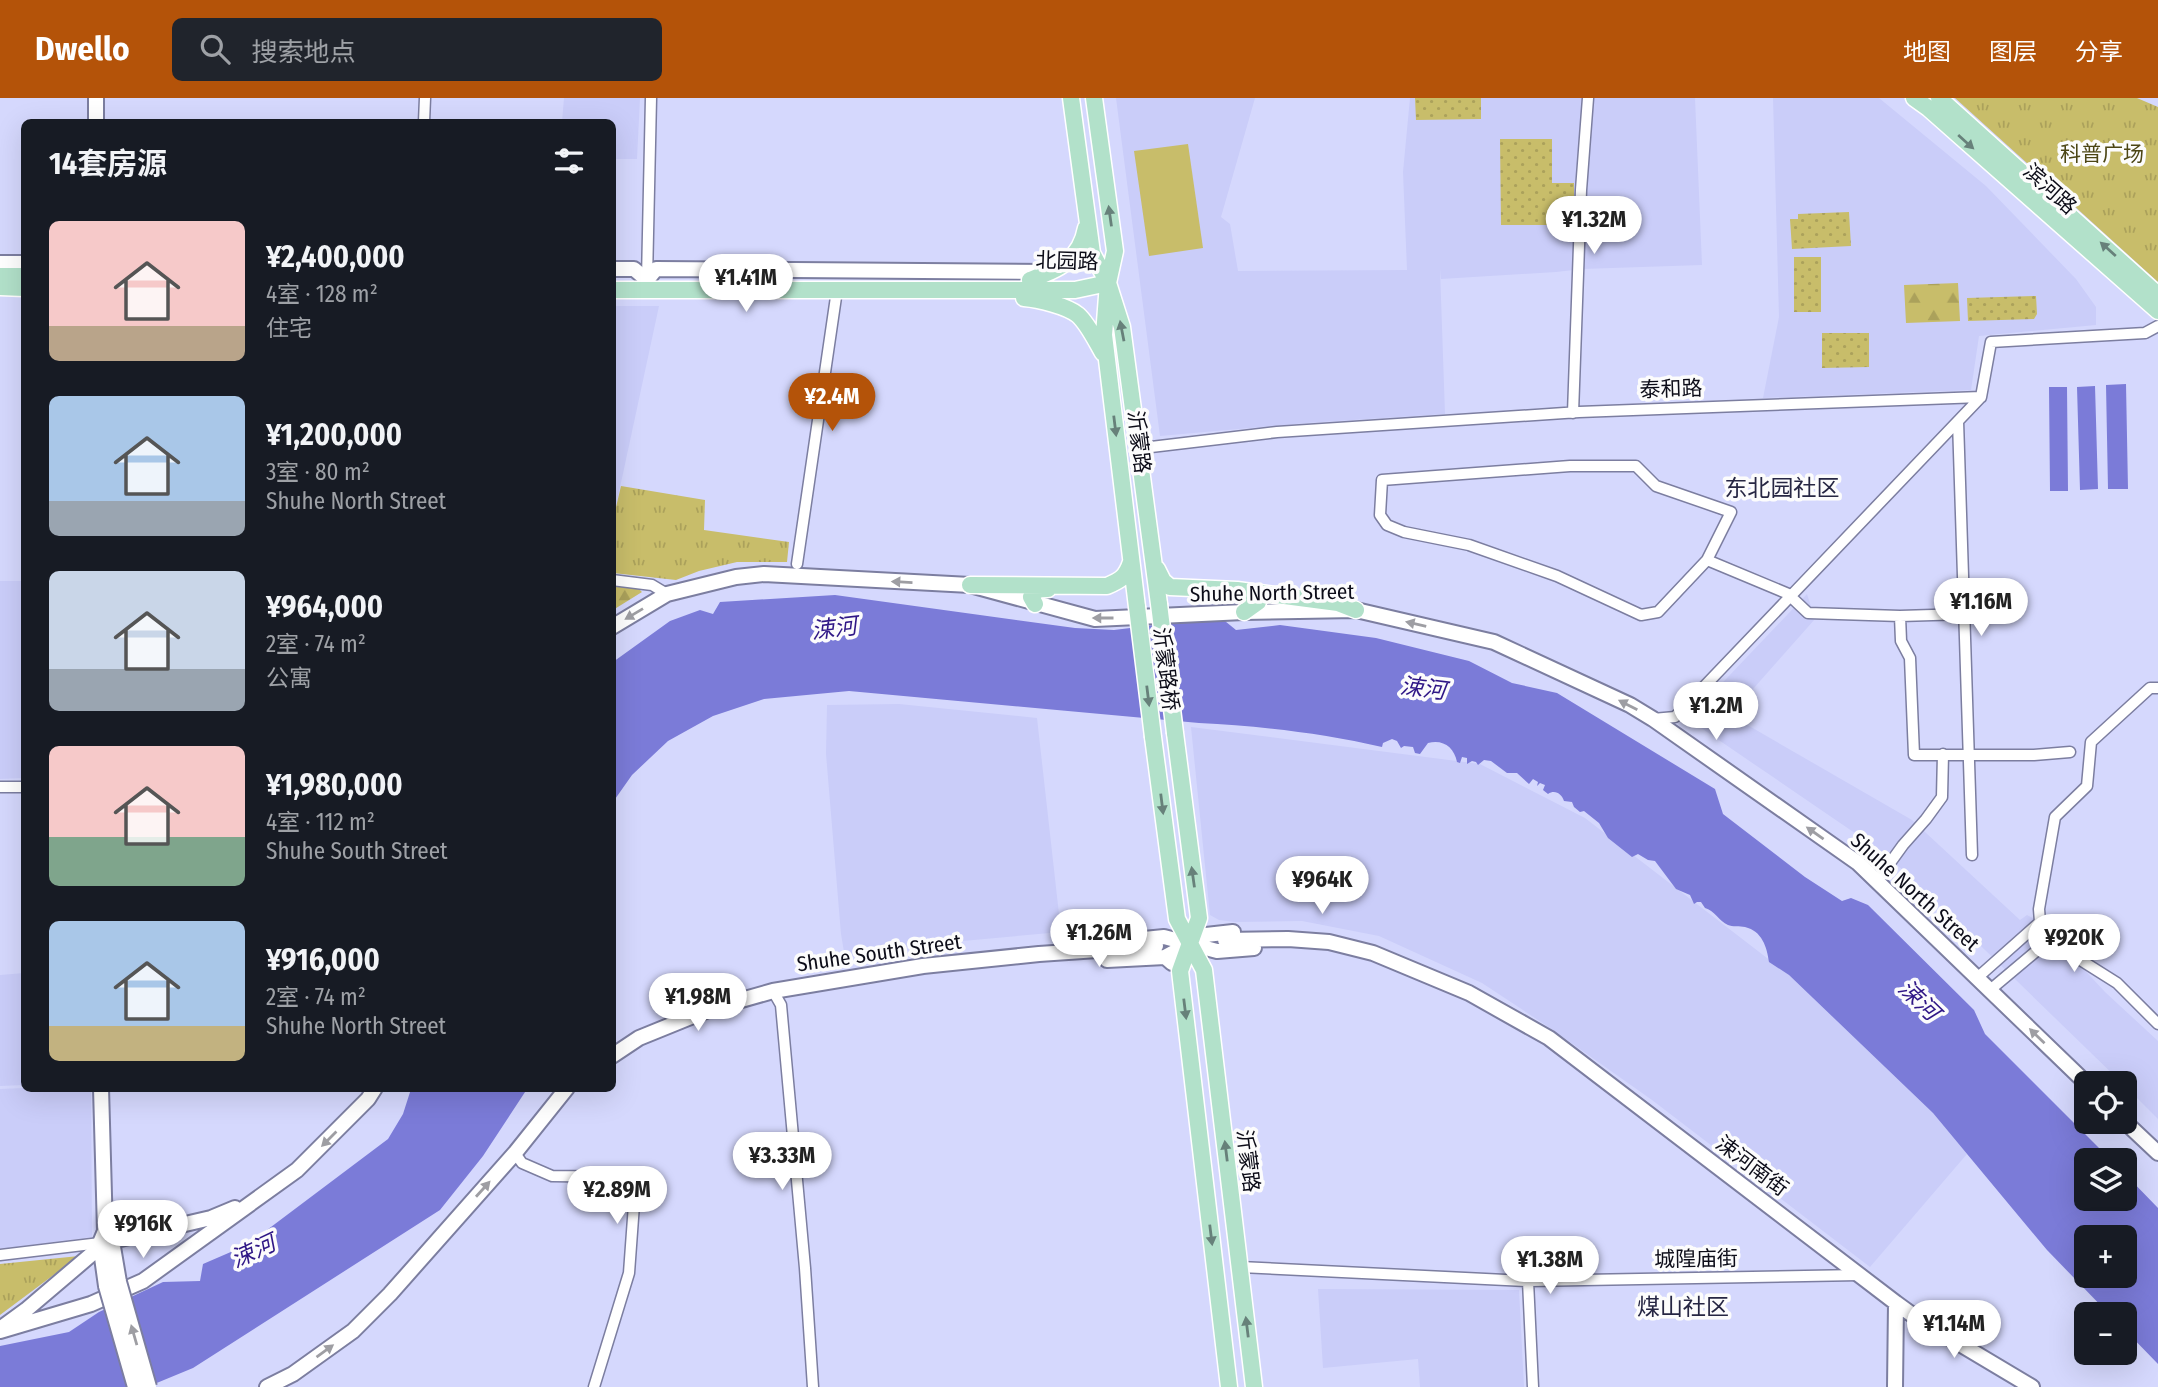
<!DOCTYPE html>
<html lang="zh">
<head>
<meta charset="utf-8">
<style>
  :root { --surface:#171b24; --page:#20242c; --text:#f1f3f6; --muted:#9ea1a6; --accent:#b45309 }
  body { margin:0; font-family:"Fira Sans Condensed","Noto Sans SC",sans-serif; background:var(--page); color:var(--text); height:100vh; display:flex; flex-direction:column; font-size:26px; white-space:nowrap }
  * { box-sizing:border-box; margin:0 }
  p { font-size:23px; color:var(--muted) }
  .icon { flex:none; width:38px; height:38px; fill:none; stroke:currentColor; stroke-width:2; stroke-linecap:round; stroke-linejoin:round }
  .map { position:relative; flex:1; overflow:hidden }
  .details { position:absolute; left:21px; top:21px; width:595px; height:973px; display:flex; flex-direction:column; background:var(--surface); border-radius:10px; box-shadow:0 7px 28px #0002 }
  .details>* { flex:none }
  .fabs { position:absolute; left:2074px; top:973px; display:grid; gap:14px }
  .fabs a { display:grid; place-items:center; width:63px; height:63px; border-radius:10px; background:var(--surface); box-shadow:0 7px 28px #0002; font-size:35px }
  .price { position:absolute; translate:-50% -60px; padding:0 16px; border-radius:24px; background:#fff; color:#222; font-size:23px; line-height:46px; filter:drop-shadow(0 2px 4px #0008) }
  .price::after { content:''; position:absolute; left:50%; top:42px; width:21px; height:16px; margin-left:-10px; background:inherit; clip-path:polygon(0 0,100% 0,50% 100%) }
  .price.current { background:var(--accent); color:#fff }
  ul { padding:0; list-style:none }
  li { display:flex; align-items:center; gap:21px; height:175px; padding:0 28px }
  li span { display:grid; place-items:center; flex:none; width:196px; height:140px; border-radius:10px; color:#555 }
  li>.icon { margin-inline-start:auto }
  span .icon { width:84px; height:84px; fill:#fffc; stroke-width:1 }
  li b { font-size:30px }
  h2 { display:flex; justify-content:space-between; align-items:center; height:84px; padding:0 28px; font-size:30px }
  header { display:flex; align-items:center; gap:42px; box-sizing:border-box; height:98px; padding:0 35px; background:var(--accent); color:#fff }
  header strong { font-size:33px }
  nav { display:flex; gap:38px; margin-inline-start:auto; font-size:24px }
  .search { width:490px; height:63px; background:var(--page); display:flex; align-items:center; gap:18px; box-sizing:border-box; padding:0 24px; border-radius:10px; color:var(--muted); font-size:26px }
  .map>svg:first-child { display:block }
</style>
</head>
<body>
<header>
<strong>Dwello</strong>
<div class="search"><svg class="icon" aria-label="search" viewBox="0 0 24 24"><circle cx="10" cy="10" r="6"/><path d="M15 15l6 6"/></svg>搜索地点</div>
<nav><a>地图</a><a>图层</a><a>分享</a></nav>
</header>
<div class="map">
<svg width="2158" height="1289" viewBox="0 0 2158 1289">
  <defs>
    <pattern id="grass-dots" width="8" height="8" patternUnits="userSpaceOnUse" patternTransform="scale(1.75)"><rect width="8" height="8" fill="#c8bd6a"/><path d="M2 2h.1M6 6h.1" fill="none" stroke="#aba15b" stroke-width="1.8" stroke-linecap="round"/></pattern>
    <pattern id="forest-firs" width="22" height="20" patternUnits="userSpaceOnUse" patternTransform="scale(1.75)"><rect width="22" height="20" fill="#c8bd6a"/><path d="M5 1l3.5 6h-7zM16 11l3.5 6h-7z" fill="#aba15b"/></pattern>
    <pattern id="park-tufts" width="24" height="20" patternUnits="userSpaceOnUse" patternTransform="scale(1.75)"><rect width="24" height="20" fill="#c8bd6a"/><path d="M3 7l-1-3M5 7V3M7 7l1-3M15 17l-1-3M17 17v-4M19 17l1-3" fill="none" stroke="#aba15b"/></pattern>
  </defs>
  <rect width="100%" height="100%" fill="#d5d8fd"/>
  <path fill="#cacdf9" d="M564,0h76l-3,61h-24l-1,-37h-50z
    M1116,0h139l-34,119 9,7 8,47 169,-1 -4,-98 7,-74h285l7,167 -120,4 -26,3 -115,7 -1,-10 5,145 -139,9 -146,13z
    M1773,0h106l107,88 90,93 20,28v18l-117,11 -8,54 -208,8 16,-81z
    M613,208h46l-46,214 -1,-214z
    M0,483h24v197l-24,1z
    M1807,496l8,25 -85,96 182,105 108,100 7,-5 13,7 65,70 53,49v78l-33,-33 -1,-3h-2l-235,-228 -199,-136z
    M899,606l138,14 24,214 -142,13 -74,13 -4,-24 -15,-180 1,-49z
    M1191,629l289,37 105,54 204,157 144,138 34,41 -97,113 -218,-167 -102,-72 -68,-45 -103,-47 -77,-15 -67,1 -16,-2 -9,-5z
    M24,875v112l-24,1v-111z
    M24,990l67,1 1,148 -92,12v-160z
    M1318,1191l201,1 5,97h-104l-2,-28 -95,9z"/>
  <path fill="url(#grass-dots)" d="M1415,0h66v21l-65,1z
    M1500,41h52v44h22v42h-73z
    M1849,114l2,34 -59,3 -2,-30h8v-5z
    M1794,159h27v55h-27z
    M2036,198l1,18 -3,5 -66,2 -1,-23z
    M1822,235h47v34l-47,1z"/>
  <path fill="url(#forest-firs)" d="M1958,185l2,38 -54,2 -2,-38z
    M613,488l26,3 3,3 -29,18z"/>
  <path fill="url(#park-tufts)" d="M1955,0h182l21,9v175z
    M621,388l84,14 -1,30 85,12 -2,20h-50l-38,9 -23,9 -63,-7v-53z
    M79,1158l-79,59v-51z"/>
  <path fill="#c8bd6a" d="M1188,46l15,104 -54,8 -15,-105z"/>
  <path fill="#7b7bd8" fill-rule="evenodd" d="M2126,286l2,105h-20l-2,-104z
    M2095,288l3,103 -18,1 -3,-103z
    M2049,289h18l1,104h-18z
    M835,497l240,33 39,2 106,-13 16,13 44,-5 96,13 93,23 43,22 45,10 158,96 8,25 82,63 37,24 9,-3 17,7 106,105 11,24 126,126h-25v39h38l1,-25 33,34v156l-33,-34 -1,-16h-15l-62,-64 -114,-137 -144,-138 -20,-13c-2,-15 -7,-31 -24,-35 -5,-1 -13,0 -17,-2 -9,-4 -14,-15 -23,-17l-4,-6h-4l-3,2 -4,-9 -14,-6 -21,-28 -7,-1 -10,-6 -6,3 -24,-19 -9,-15 -15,-12 -4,1 -6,-5 -2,-5 -8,-1c-2,-7 -9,-12 -16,-7l-5,-4 2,-5 -5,-2 -3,3 1,-4 -5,-3 -4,5 -12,-11h-10l-16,-12 -7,-1 -6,5 -2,-3 -4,-1 -5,3v-6l-5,-1 -2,6 -3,-1c-3,-15 -14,-23 -29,-19l-8,11 -5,-1 -2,-6 -9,-1 -3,2 -4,-7 -5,-2 -9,4 -1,4c-60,-14 -122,-21 -183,-24l-350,-32 -85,8 -51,17 -45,25 -36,34 -19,27v-140l57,-41 30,-11 13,4 7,-12zM2086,1139h38v39h-38z
    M411,991h116l-44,67 -43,54 -247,158 -46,19h-147v-41l69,-14 30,-20 64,-30 37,-1 3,-17 44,-19 141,-106 15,-25z"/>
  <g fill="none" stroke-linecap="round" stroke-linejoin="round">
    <defs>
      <path id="street" d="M424,24l1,-24
        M647,181l4,-181
        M1573,315l8,-223 7,-92
        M1958,323l14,434
        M1139,349h12l126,-15 302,-20 402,-15 10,-55 154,-9 13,-7
        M1570,368h66l20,20 75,26 -24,48 -49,52 -17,3 -84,-39 -88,-31 -65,-13 -17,-7 -7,-10 2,-35z
        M1707,462l84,35
        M797,466l39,-267
        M612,482l40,5 15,9
        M1790,498l18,17 92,3 65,-2
        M1900,518l1,25 9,17 4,97h120l36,-3
        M1653,621l22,-2 306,-320
        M0,689h24
        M1877,783l26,-36 23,-26 16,-22 1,-43
        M1977,880l63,-56 -1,-13 16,-92 32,-31 4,-44 59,-54h8
        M1990,892l63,-53 18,17 46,29 41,41
        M773,893l8,14 24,263 8,119
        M515,1055l7,10 30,13 84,1 -7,96 -35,114
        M0,1157l100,-12
        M1240,1169l288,14 331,-6
        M1528,1183l5,106"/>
      <path id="secondary" d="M96,24v-24
        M0,165h24
        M612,171h22l13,11 9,-11 394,3
        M612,529l55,-33 69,-17 28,-3 206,11 125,34 149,-7 112,-2 138,32 136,63 23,14 205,144 228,220
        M1144,841l20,-2 53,14 37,-3
        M1225,842l63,-1 41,3 44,11 96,40 80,45 347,265 22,16 114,68
        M1165,859l41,-22 27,-3
        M1107,862l58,-3 7,6
        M612,958l27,-18 74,-30 60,-17 150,-25 116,-12 117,-8
        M101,990l4,143 -5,12 6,43
        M2124,1023l34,32
        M106,1136l6,7 7,41
        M112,1143l99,-23 24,-10
        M4,1228l22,-16 74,-63
        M0,1233l91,-27 52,-23 154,-111 71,-71 7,-11
        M267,1289l26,-13 60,-43 37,-37 125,-141 52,-65
        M1895,1289l1,-84"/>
      <path id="primary" d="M1071,0l21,155 16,30 14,44 37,277
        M1094,0l21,153 -7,32 -4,52 33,272
        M1914,0l14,10 230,203
        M1939,0l219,197
        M0,178h24
        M1030,182c28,-11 50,-19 56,-52
        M0,189l24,1
        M612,192h463l33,-7
        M1024,200c14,1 43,8 54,17 10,9 18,26 25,38
        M1157,471l6,12 7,6 67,3 101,13 18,7
        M970,487l137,1c14,-6 19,-9 24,-24
        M1035,506l-4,-7c5,-8 9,-8 17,-8
        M1244,514l14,-10 -3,-6 -10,-1
        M1175,635l24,185 -19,53 49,416
        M1153,639l24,182 27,51 50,417"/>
    </defs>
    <use href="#street" stroke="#7c7ea0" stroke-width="13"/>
    <use href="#secondary" stroke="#7c7ea0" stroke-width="18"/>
    <use href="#primary" stroke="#fff" stroke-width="19"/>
    <use href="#street" stroke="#fff" stroke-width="10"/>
    <use href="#secondary" stroke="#fff" stroke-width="14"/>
    <use href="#primary" stroke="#b2e1ca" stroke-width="16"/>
    <defs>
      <path id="secondary-bridge" d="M119,1184l30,105
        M106,1188l29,101"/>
      <path id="primary-bridge" d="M1159,506l16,129
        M1137,509l16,130"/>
    </defs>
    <use href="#secondary-bridge" stroke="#7c7ea0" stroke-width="18" stroke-linecap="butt"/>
    <use href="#primary-bridge" stroke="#fff" stroke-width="19" stroke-linecap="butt"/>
    <use href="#secondary-bridge" stroke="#fff" stroke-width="14"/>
    <use href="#primary-bridge" stroke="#b2e1ca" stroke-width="16"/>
  </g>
  <defs><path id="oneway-solid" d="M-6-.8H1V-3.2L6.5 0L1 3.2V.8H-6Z" transform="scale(1.75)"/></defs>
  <g fill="#67817a">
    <use href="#oneway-solid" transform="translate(1966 44) rotate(42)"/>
    <use href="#oneway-solid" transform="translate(1110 118) rotate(-98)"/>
    <use href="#oneway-solid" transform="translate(2108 151) rotate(-138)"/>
    <use href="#oneway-solid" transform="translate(1122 233) rotate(-101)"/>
    <use href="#oneway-solid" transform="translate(1115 328) rotate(83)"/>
    <use href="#oneway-solid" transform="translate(1148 598) rotate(83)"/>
    <use href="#oneway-solid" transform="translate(1162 706) rotate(83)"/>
    <use href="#oneway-solid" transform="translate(1193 779) rotate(-98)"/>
    <use href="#oneway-solid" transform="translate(1185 911) rotate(83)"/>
    <use href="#oneway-solid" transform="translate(1226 1053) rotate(-97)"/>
    <use href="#oneway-solid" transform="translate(1211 1137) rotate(83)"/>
    <use href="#oneway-solid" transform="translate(1247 1229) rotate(-97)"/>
  </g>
  <g fill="#9e9ea3">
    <use href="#oneway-solid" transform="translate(902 484) rotate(-177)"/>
    <use href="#oneway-solid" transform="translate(634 516) rotate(149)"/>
    <use href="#oneway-solid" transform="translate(1103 520) rotate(-180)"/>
    <use href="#oneway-solid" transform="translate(1416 526) rotate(-167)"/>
    <use href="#oneway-solid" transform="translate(1628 607) rotate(-153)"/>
    <use href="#oneway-solid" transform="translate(1815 735) rotate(-145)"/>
    <use href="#oneway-solid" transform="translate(2037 938) rotate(-136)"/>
    <use href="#oneway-solid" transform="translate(329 1041) rotate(135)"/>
    <use href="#oneway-solid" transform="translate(483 1091) rotate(-48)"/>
    <use href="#oneway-solid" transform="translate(134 1237) rotate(-106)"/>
    <use href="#oneway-solid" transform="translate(325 1253) rotate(-36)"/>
  </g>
  <g text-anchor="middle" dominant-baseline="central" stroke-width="7" stroke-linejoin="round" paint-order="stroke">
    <g font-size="21" fill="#4c4615" stroke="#fcfcfc">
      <text x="2102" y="56">科普广场</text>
    </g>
    <g font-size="21" fill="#0c0c18" stroke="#fcfcfc">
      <text transform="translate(2050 91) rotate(42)">滨河路</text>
      <text transform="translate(1067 163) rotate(2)">北园路</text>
      <text transform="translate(1671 291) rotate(-2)">泰和路</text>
      <text transform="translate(1139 344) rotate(83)">沂蒙路</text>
      <text transform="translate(1272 495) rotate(-1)">Shuhe North Street</text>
      <text transform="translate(1166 571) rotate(83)">沂蒙路桥</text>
      <text transform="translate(1915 794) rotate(42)">Shuhe North Street</text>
      <text transform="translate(879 855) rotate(-8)">Shuhe South Street</text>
      <text transform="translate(1248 1063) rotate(83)">沂蒙路</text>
      <text transform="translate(1752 1068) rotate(37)">涑河南街</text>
      <text transform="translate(1696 1161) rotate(-1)">城隍庙街</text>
    </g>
    <g font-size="23" fill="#262643" stroke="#fcfcfc">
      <text x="1782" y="390">东北园社区</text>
      <text x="1683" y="1209">煤山社区</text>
    </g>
    <g font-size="23" font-style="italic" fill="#2f1786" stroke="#fcfcfc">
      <text transform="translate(834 530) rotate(-7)">涑河</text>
      <text transform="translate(1423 590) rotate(7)">涑河</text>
      <text transform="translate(1919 902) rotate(44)">涑河</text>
      <text transform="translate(253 1153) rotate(-25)">涑河</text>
    </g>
  </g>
</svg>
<div class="fabs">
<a><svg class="icon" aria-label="locate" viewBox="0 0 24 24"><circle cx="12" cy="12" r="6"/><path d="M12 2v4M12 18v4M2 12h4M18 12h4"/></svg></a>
<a><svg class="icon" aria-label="layers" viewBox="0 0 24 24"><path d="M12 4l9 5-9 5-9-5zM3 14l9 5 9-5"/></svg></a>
<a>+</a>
<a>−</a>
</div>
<b class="price" style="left:1594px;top:158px">¥1.32M</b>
<b class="price" style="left:746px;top:216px">¥1.41M</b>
<b class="price current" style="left:832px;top:335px">¥2.4M</b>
<b class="price" style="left:1981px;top:540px">¥1.16M</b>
<b class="price" style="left:1716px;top:644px">¥1.2M</b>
<b class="price" style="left:1322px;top:818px">¥964K</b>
<b class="price" style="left:1099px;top:871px">¥1.26M</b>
<b class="price" style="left:2074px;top:876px">¥920K</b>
<b class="price" style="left:698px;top:935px">¥1.98M</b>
<b class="price" style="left:782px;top:1094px">¥3.33M</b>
<b class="price" style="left:617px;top:1128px">¥2.89M</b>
<b class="price" style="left:143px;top:1162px">¥916K</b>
<b class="price" style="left:1550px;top:1198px">¥1.38M</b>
<b class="price" style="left:1954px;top:1262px">¥1.14M</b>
<section class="details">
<h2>14套房源<svg class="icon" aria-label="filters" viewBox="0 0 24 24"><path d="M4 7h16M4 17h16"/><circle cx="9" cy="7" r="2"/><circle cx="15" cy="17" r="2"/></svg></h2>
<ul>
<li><span style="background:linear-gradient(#f6c9c9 75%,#b9a48a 0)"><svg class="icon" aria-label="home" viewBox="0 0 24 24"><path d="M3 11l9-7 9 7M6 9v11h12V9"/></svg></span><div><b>¥2,400,000</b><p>4室 · 128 m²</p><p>住宅</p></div></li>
<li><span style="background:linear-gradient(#a9c7e8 75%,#9aa5b1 0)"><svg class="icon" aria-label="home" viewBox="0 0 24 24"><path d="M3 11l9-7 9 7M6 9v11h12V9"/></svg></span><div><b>¥1,200,000</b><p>3室 · 80 m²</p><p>Shuhe North Street</p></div></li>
<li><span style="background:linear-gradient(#c9d6e8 70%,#9aa5b1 0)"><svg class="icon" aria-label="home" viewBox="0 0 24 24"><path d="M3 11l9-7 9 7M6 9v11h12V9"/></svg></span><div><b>¥964,000</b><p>2室 · 74 m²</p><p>公寓</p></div></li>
<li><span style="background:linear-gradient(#f6c9c9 65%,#7fa58c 0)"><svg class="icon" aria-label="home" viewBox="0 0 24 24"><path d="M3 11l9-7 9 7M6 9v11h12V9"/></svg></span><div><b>¥1,980,000</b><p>4室 · 112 m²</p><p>Shuhe South Street</p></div></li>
<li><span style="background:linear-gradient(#a9c7e8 75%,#c2b280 0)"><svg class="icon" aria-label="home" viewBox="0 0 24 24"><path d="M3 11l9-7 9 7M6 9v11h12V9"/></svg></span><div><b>¥916,000</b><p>2室 · 74 m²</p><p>Shuhe North Street</p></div></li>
</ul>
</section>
</div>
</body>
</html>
